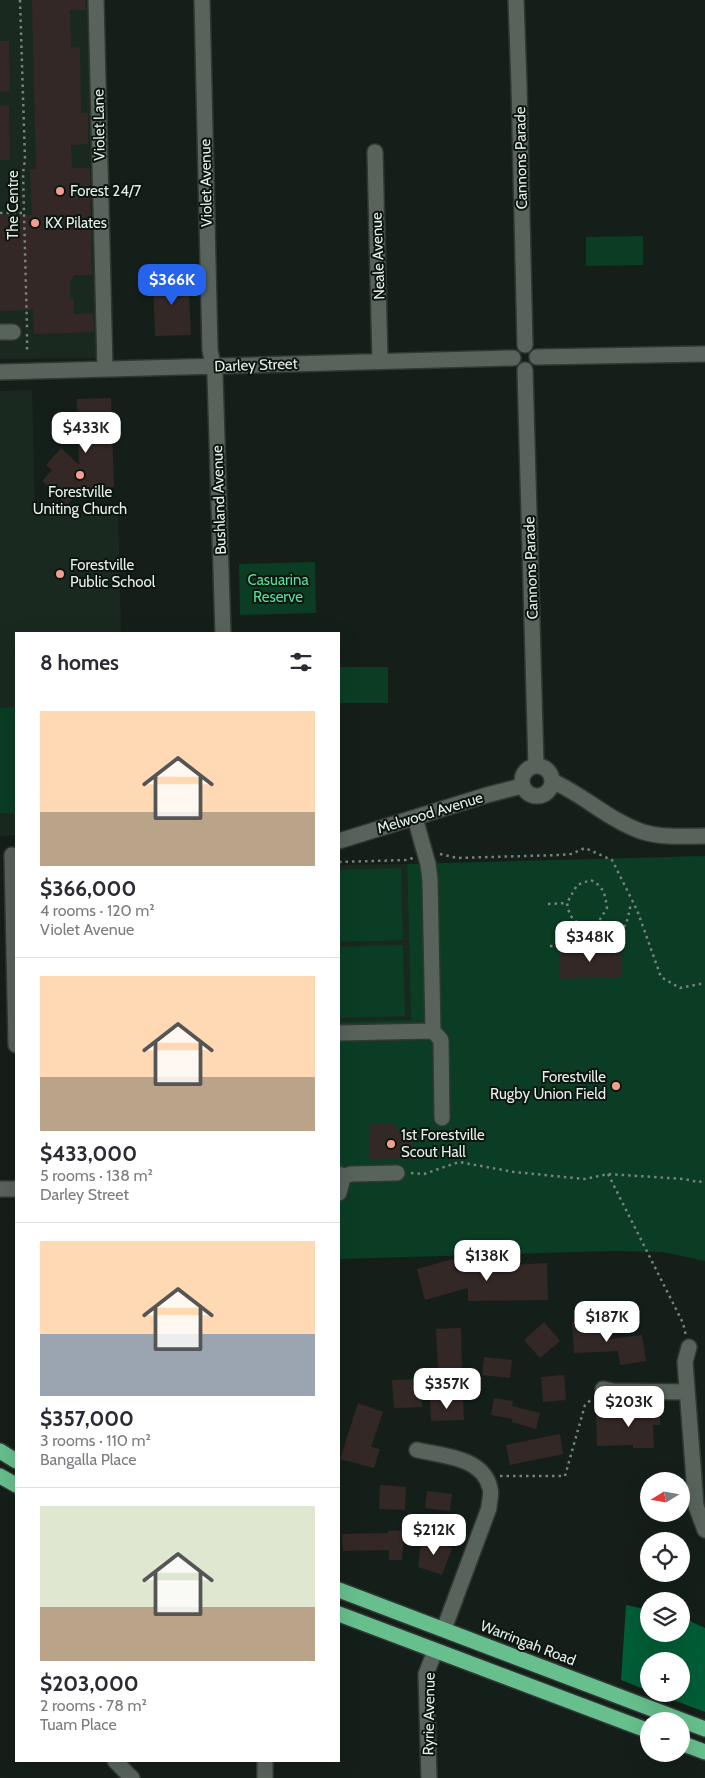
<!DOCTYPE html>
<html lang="en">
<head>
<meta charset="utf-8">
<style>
  :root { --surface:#fff; --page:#f7f7f7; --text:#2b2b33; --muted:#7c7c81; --line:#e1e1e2; --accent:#2563eb }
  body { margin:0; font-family:Cabin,sans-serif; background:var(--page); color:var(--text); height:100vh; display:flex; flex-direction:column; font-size:19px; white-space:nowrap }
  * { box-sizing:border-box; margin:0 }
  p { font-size:16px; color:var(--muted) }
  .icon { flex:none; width:28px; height:28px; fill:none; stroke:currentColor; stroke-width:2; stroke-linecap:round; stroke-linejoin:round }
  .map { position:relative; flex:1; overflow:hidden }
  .side { position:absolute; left:15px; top:632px; width:325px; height:1130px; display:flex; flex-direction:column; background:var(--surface); border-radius:0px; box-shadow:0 5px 20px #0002 }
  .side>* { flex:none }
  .needle { width:32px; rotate:259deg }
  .buttons { position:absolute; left:640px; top:1472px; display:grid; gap:10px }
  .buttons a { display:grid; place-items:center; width:50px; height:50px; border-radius:50%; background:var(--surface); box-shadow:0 5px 20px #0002; font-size:25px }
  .price { position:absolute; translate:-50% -42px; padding:0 11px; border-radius:10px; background:#fff; color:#222; font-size:16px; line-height:32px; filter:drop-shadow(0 1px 2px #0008) }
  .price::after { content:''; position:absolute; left:50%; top:30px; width:15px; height:11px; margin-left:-8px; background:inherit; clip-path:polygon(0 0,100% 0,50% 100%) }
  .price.on { background:var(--accent); color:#fff }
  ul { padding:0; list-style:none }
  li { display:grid; align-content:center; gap:10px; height:265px; padding:0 25px }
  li+li { border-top:1px solid var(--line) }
  li span { display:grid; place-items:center; height:155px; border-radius:0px; color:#555 }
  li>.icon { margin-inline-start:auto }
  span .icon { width:90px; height:90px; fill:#fffc; stroke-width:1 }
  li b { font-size:21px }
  h2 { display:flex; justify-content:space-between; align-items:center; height:60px; padding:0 25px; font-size:21px }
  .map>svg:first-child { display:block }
</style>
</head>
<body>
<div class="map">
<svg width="705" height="1778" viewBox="0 0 705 1778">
  <rect width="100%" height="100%" fill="#151f19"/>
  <path fill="#1a2920" d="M0,0h87l12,358 -99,1z
    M32,390l3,125 83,-2 3,121h-105v201l-16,1v-445z
    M407,864l4,157 -72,1v-157z"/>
  <path fill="#0a3d24" d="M643,236v29l-57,1v-29z
    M315,562l1,51 -76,2 -1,-51z
    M339,667h49v36h-49z
    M15,707l1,1v106l-16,-1v-105z
    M705,856v405l-42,-9 -49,-1 -275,8v-237l72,-2 -4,-156z
    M401,868l2,72 -64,2v-72z
    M403,945l2,71 -66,2v-71z"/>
  <path fill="#005d36" d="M626,1605l23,5v24h32v-17l24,11v84l-48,-18h24v-33h-32v30l-28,-11z"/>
  <path fill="#342826" d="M32,0h53l1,10h-16l1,38 9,-1 1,66h7v31l-17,1 1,23h18l2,107h-18l-4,7v17h4v15h19l1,18 -60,2 -1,-24 -33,1v-96h32l-2,-46h6z
    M0,41h9l1,50 -10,1z
    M0,106h9l1,54h-10z
    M188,275l3,60 -36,1 -2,-60z
    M111,398l3,89 -23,1v9l-18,1 -6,7 -25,-24 10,-11 -6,-5 15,-17 18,17 -2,-66z
    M559,948l62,1 1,28 -62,2z
    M369,1123h26l1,7h16l1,29 -43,1z
    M453,1259l3,12 54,-2v-4l37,-2 1,37 -80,1v-13l-43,12 -8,-31z
    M602,1321l1,19 39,-5 4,26 -26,4 -2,-14 -44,2 -2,-31z
    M544,1322l16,19 -20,17 -16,-18z
    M461,1328l1,42 -24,1 -2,-42z
    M484,1357l28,3 -2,18 -28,-3z
    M564,1375l2,25 -23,2 -2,-25z
    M421,1379l1,28 -28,1 -2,-28z
    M463,1398l1,22 -33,1 -1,-22z
    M494,1398l19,3 -1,5 28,7 -4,16 -24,-7v-3l-21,-4z
    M358,1403l25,9 -12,35 9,2 -6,19 -34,-9z
    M625,1407h35v18h-7l1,23h-21v-3l-36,1 -1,-30 29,-1z
    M560,1434l3,20 -53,11 -4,-20z
    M380,1485l26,2 -1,23 -26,-1z
    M427,1491l25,3 -2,17 -25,-3z
    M404,1530l-2,30h-13v-10l-46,1 -1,-17 46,-1v-2z
    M422,1537l30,11 -10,27 -24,-8z"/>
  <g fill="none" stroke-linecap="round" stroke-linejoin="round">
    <defs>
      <path id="minor" d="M96,0l9,369
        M202,0l8,350 5,25 8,259
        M516,0l3,85 6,260
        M375,152l5,209
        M0,332h13
        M537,357l168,-3
        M525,370l11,396
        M0,372l513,-14
        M522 781a15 15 0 1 1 30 0a15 15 0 1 1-30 0Z
        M552,781c32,14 58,40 91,51 20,6 42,4 62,4
        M415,818l13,46 2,16 3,151 8,9 1,78
        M339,841l148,-46 35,-9
        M12,855l4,190
        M339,1033l94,-2
        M339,1174l3,8 -3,11
        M341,1177l10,-3 46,-1
        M0,1189h16
        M689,1347l-4,15 11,144 9,24
        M603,1389l10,2 74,1
        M417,1450c26,6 66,7 73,38 2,6 -1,14 -1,20l-45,121
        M115,1761l17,17
        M265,1761v17
        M429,1778l-3,-104 9,-23"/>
      <path id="highway" d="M0,1451l16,10
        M0,1476l16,9
        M339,1590l366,139
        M339,1614l310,117
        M681,1743l24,9"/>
    </defs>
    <use href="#minor" stroke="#313733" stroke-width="18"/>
    <use href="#highway" stroke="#313733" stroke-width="18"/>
    <path stroke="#79817c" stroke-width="2.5" stroke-dasharray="2.5 4" stroke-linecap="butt" d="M20,0l5,160 -2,13 4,155
      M0,213h23
      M27,334v16
      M440,854l17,4 102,-3 12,-1 14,-6 27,12 25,50 24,67 19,11 25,-5
      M339,862l67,-2 7,-2
      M548,904l19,-1c3,21 14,24 32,18l8,-13c-2,-14 -3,-21 -16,-28l-14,5 -10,18
      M550,946l30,-1 8,-6 16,-8 3,6c21,-6 20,-16 24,-34
      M411,1173l13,1 35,-12 55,10 71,7 23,-5 76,5 14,3 7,-1
      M608,1174l75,149 3,13
      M500,1476h65l20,-71 8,-7"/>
    <use href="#minor" stroke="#58635c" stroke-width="15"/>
    <use href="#highway" stroke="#66bf8c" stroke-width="15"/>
  </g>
  <g fill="#f59d8e" stroke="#0c1610" stroke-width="2">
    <circle cx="60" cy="191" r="5"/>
    <circle cx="35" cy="223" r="5"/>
    <circle cx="80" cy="475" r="5"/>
    <circle cx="60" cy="574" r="5"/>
    <circle cx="616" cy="1086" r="5"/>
    <circle cx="391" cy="1144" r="5"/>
  </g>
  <g text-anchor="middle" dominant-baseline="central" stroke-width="4" stroke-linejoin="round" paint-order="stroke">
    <g font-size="15" fill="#e8eeea" stroke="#0c1610">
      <text transform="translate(99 125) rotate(-91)">Violet Lane</text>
      <text transform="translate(521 158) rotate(-91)">Cannons Parade</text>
      <text transform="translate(206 183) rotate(-91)">Violet Avenue</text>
      <text transform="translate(13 205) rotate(-90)">The Centre</text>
      <text transform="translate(378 256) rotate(-92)">Neale Avenue</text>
      <text transform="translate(256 365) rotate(-2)">Darley Street</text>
      <text transform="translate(219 500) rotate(-92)">Bushland Avenue</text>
      <text transform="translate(531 568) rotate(-92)">Cannons Parade</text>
      <text transform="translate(430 813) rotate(-17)">Melwood Avenue</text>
      <text transform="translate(528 1643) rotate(21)">Warringah Road</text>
      <text transform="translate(429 1714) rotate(-89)">Ryrie Avenue</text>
    </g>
    <g font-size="15" fill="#e8eeea" stroke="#0c1610" text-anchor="start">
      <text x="70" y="191">Forest 24/7</text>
      <text x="45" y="223">KX Pilates</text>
      <text x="80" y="492" text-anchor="middle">Forestville<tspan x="80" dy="17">Uniting Church</tspan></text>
      <text x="70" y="565">Forestville<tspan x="70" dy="17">Public School</tspan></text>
      <text x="606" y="1077" text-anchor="end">Forestville<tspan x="606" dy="17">Rugby Union Field</tspan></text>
      <text x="401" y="1135">1st Forestville<tspan x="401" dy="17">Scout Hall</tspan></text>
    </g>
    <g font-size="15" fill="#58de97" stroke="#0c1610">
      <text x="278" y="580">Casuarina<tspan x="278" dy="17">Reserve</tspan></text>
    </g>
  </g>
</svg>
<div class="buttons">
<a><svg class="needle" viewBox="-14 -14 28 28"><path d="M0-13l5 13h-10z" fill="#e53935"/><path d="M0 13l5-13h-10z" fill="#7c7c81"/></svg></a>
<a><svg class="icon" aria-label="locate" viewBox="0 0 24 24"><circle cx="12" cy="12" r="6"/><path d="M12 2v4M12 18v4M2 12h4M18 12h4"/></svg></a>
<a><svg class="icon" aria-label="layers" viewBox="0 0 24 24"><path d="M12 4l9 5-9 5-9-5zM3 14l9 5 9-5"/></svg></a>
<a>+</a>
<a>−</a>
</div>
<b class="price on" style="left:172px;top:306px">$366K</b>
<b class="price" style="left:86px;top:454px">$433K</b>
<b class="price" style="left:590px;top:963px">$348K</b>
<b class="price" style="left:487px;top:1282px">$138K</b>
<b class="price" style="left:607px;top:1343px">$187K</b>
<b class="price" style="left:447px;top:1410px">$357K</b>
<b class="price" style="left:629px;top:1428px">$203K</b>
<b class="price" style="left:434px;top:1556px">$212K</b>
<section class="side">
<h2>8 homes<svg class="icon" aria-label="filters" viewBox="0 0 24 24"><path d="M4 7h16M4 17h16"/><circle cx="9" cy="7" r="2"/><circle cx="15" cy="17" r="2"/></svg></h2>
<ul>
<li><span style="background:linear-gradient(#ffd9b3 65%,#b9a48a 0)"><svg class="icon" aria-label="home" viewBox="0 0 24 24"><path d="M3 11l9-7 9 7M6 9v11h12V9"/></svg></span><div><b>$366,000</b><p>4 rooms · 120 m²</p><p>Violet Avenue</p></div></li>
<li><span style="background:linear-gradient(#ffd9b3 65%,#b9a48a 0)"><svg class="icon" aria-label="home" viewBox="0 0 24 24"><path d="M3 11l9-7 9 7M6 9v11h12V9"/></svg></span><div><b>$433,000</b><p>5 rooms · 138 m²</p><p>Darley Street</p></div></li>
<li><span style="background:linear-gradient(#ffd9b3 60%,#9aa5b1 0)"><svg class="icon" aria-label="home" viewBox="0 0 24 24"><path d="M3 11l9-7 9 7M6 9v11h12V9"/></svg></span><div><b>$357,000</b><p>3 rooms · 110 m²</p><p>Bangalla Place</p></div></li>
<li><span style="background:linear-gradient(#dfe7d0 65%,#b9a48a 0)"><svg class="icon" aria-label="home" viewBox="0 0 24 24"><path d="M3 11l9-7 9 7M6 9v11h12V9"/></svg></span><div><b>$203,000</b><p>2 rooms · 78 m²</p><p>Tuam Place</p></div></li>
</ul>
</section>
</div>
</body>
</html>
